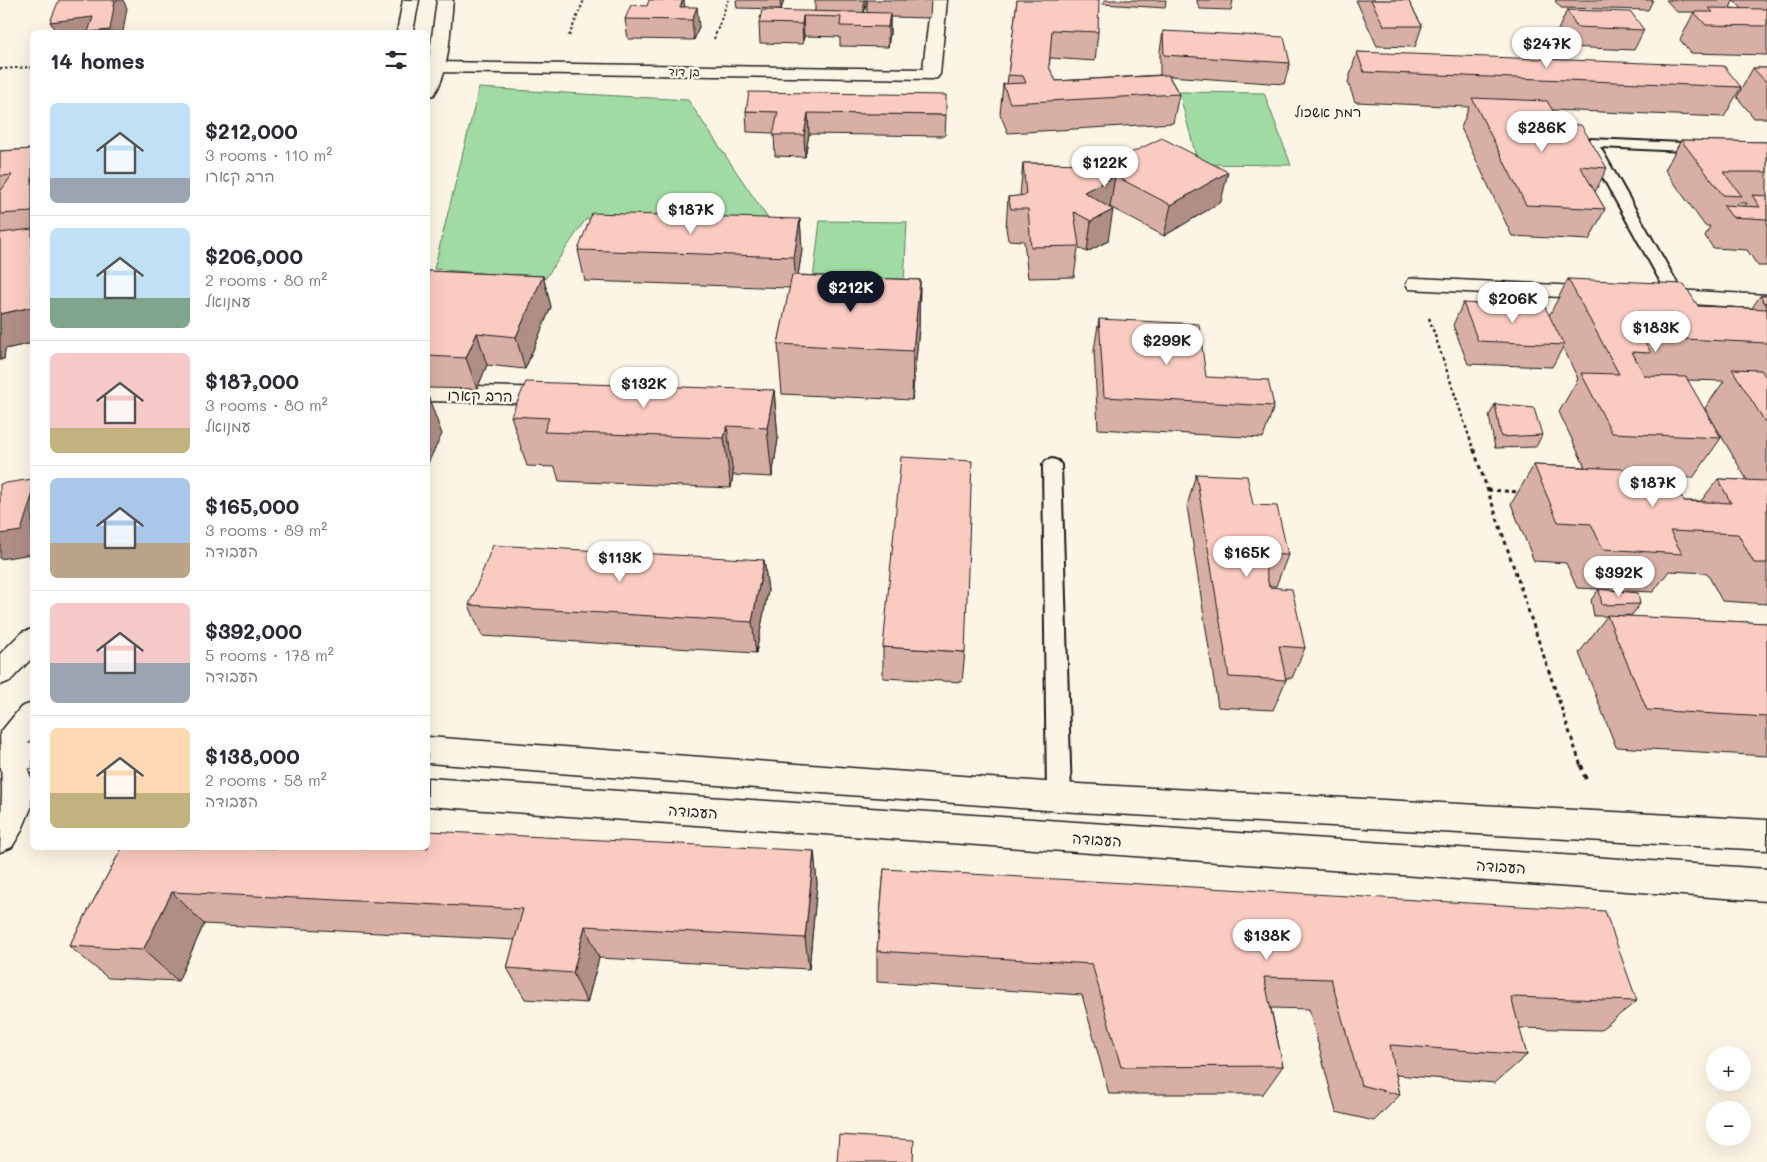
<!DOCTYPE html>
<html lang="en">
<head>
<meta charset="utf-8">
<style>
  :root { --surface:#fff; --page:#f7f7f7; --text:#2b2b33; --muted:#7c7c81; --line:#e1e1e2; --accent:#111827 }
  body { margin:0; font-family:Mali,"Playpen Sans Hebrew",sans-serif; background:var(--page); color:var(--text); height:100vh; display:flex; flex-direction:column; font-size:19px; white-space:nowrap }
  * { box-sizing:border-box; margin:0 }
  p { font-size:16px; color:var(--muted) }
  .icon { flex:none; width:28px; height:28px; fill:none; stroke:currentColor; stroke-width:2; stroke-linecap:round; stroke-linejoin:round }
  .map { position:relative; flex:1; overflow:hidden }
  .details { position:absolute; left:30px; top:30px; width:400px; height:820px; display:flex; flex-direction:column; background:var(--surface); border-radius:8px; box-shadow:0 5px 20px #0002 }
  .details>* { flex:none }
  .fabs { position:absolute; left:1706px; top:1046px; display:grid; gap:10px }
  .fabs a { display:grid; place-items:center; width:45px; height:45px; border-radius:50%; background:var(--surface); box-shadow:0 5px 20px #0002; font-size:25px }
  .price { position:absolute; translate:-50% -42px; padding:0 11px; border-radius:18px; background:#fff; color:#222; font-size:16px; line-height:32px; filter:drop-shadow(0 1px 2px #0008) }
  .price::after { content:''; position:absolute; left:50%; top:30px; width:15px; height:11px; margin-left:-8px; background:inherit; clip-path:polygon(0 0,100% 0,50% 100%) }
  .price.selected { background:var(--accent); color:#fff }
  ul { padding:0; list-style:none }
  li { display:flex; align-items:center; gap:15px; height:125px; padding:0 20px }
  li+li { border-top:1px solid var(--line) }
  li span { display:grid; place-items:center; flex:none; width:140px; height:100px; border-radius:8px; color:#555 }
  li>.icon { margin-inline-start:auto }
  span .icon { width:60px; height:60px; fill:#fffc; stroke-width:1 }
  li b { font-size:21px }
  h2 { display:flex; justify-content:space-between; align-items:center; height:60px; padding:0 20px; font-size:21px }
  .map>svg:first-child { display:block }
</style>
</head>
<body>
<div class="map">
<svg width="1767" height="1162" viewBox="0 0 1767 1162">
  <rect width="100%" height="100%" fill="#fcf5e5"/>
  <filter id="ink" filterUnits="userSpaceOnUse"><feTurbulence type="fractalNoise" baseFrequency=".02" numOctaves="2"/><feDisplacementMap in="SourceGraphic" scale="10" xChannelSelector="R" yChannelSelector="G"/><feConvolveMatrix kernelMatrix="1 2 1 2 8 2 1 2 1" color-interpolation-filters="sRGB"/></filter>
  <g filter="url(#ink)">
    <path fill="#9fdba2" stroke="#5e7c5f" d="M479,88l209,12 91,135 -193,-16 -41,60 -111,-10z
      M1179,92l85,1 27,72 -93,-1z
      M820,221l87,1 -4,84 -93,-2z"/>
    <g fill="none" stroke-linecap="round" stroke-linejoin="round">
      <defs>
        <path id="lane" d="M1591,139l114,5 7,4 -7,4 -105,-5 85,150 -2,3h-12l-2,-3 -85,-154z
          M1052,459l6,2 3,4 10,332 -4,7 -8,3 -8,-3 -4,-7 -4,-332 3,-4z"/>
        <path id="street" d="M931,0h16l-7,74 -3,4 -6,1 -495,-7 -6,-1 -2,-4 2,-4 6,-1 487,7z
          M1417,278l181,9 8,1 3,5 -3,5 -8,1 -189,-10 -3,-5 3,-5z
          M1656,289l111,6v14l-119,-8 -3,-5 3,-5z
          M428,385l130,3 8,3 4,5 -4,5 -8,3 -130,-3z
          M428,737l631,46 708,37v30l-708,-39 -631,-48z
          M32,742v26l-23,5 -9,-3v-20z
          M428,778l1339,91v32l-1339,-95z"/>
        <path id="secondary" d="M403,0h16l-6,32h-16z
          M437,0h16c-3,27 -3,72 -19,95l-6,1v-29z
          M32,629v29l-22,23 -10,4v-31l22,-22z
          M32,703v35l-11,14 11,28 -1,28 -10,24 -9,15 -12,5 2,-62 -2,-57 21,-26z"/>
      </defs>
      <use href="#lane" stroke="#1c1c1c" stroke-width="4"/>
      <use href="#street" stroke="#1c1c1c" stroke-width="3"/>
      <use href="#secondary" stroke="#1c1c1c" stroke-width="3"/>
      <path stroke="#1c1c1c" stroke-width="2" stroke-dasharray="2.5 2.5" stroke-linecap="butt" d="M569,36l15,-36
        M714,39l14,-39
        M0,69l32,-2"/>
      <path stroke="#1c1c1c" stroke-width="2.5" stroke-dasharray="3 3" stroke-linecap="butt" d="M1429,318l45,133"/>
      <path stroke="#1c1c1c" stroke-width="3" stroke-dasharray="4 4" stroke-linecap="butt" d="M1474,450l107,316
        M1488,490l32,2"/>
      <path stroke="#1c1c1c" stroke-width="4" stroke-dasharray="5 5" stroke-linecap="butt" d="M1581,765l6,18"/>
      <use href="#lane" fill="#fcf5e5" fill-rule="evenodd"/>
      <use href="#street" fill="#fcf5e5" fill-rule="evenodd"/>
      <use href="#secondary" fill="#fcf5e5" fill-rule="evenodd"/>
    </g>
    <path fill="#d7afa5" stroke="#1c1c1c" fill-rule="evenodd" d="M736,0h48l-3,9 -44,-1z
      M815,0h52l-3,12 3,1v-13h64l-1,18 -40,-1v16l-2,14 -48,-1v-9l-36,-1 -1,8 -43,-1 -1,-20 56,-12z
      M1017,0l81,32 -3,29 -45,-3 -1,9 7,14 104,-6v-24l3,-20 127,32 -6,21 -115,-8 10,18 -6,29 -165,10 -8,-19 3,-30h4z
      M1104,0h62l-1,8 -62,-4z
      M1197,0h36l-2,10 -31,-1 -3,-7z
      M1356,0h52l14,26 -7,21 -38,-1z
      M1556,0h97l-5,10 -87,-2 -6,-7z
      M1666,0h101v55l-76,-2 -11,-13 14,-28h-17zM1733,1h2l7,8 -12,-1z
      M685,7l14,20 -5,13 -66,-1 -3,-20z
      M1567,10l77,20 -10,20 -66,-3 -10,-17z
      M1357,52l384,35 -17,30 -172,-7 9,14 46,44 -12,24 10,17 -16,31 -77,-4 -51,-108 8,-21 -114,-5 -7,-20z
      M1753,68h14v50h-13l-17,-21z
      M746,111l200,4 -1,21 -136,-2 -4,23 -30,-1 -1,-23 -27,-1z
      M1681,140l86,2v124h-9l-11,-16 -34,-2 -8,-12 5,-10h-5l-40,-56zM1738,203h9l-2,3h-9z
      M32,149v194l-27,6 -1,10 -4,1v-209z
      M1023,163l85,1 113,38 -57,34 -54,-29h-1l-1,34 -21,11 -9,-4 -4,29 -46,1 -4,-37 -16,-1 -2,-12 2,-31 12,-1z
      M800,219l2,31 -4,25 122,5 -1,49 -7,71 -130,-6 -4,-50 12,-56 -205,-7 -7,-31z
      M428,271l115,5 8,31 -26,62 -38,-4 -10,24 -49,-1z
      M1568,279l130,27 54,2 8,-12h7v308l-45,-3 -15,-28 -38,-2 -16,21 -48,-2 35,14 -8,11 -15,1 150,7v133l-151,-9 -37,-94 28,-37h-13l-3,-16 8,-11 -22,-1 -11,-25 -32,-2 -23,-57 23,-39 51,2 -26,-55 19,-33 -15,-32 -11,20 -84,-3 -15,-39 10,-22 86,13zM1687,380l37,1 -19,27 42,72 -29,-1 -17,22h-17l-14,-24 23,1 28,-40z
      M1099,319l107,58 68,29 -11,32 -165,-9 -4,-79z
      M774,390l4,49 -6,38 -39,-2 -2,13 -172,-7 -4,-14 -28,-1 -16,-50z
      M1495,404l47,31 -6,12 -41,1 -6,-32z
      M1196,474l57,31 35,50 -12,31h-7l36,62 -13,30h-6v2l-13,30 -55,-3 -31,-201z
      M764,560l4,31 -12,62 -274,-17 -13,-31z
      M883,647l82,5 -3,30 -79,-4z
      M122,848l692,3 3,33 -8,85 -210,-11 -12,45 -62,-4 -18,-31 8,-28 -311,-16 -26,57 -70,-3 -39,-32z
      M884,869l753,132 -37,29 -81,-2 8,27 -32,28 -99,-8 4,20 -26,26 -38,-9 -27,-103 -38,-1 12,58 -20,28h-154l-27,-99 -205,-13v-31z"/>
    <path fill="#af8e86" stroke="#1c1c1c" d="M115,0h8l4,8 -4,24h-67l-6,-10z
      M683,0h1l2,17 -6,-10z
      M780,0h4l-3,9z
      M864,0h3l-3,14z
      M697,7l2,20 -5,13 -2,-20z
      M890,13v20l-2,14v-20z
      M803,16l1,20 -1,8 -1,-20z
      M808,113l1,21 -4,23 -1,-22z
      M1228,172l-7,30 -57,34 7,-31z
      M1115,176l-5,31 -23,12 -3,-27z
      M1113,210l-5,31 -21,11 4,-31z
      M800,219l2,31 -6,38 -2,-31z
      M543,276l8,31 -26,62 -9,-32z
      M920,280l-1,49 -7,71 1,-49z
      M32,307v36l-27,6 -1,10 -4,1v-46z
      M477,333l10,32 -10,24 -11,-31z
      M774,390l4,49 -6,38 -5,-49z
      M428,396l14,38 -14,29z
      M727,426l6,49 -2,13 -7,-50z
      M32,496v58l-32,5v-25z
      M764,560l4,31 -12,62 -4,-31z
      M814,851l3,33 -8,85 -4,-31z
      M172,892l32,32 -26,57 -35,-31z
      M585,926l14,32 -12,45 -14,-30z"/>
    <path fill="#facbc0" stroke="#1c1c1c" d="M59,0h56l-5,30 -22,2 5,-15 -43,5z
      M649,0h34l-3,7h17l-5,13 -67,-1 6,-14 16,1z
      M1017,0h82l-1,32 -46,-2 -3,37 7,14 112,-6 11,19 -169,9 -7,-19 23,-1 -3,-7 -15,-1z
      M1371,0h37l14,26h-38z
      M1709,8l58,1v17l-61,-1 -12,-13h19z
      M762,10l128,3 -2,14 -48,-1 1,-9 -38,-1 -1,8 -43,-1z
      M1567,10l64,2 13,18 -67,-3z
      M1163,31l121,6 6,26 -126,-8z
      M1357,52l367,14 17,21 -377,-15z
      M1753,68h14v15z
      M749,92l197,3v20l-138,-2 -4,22h-31l5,-23 -32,-1z
      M1472,98l75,3 14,23 20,1 26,43 -27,-2 25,43 -79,-4z
      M1162,138l66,34 -57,33 -56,-29 -31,16 29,18 -22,11 -17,-9 5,34 -48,1 -3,-38h-17l-3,-12 18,-2 -3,-32 85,1z
      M1681,140l86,2v30h-44l19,24 -19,-1z
      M32,149v63l-32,2v-22l12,-17 -12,1v-25z
      M1752,195l15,1v24l-1,-1 -34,-2 -9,-12 37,2z
      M592,213l208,6 -6,38 -216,-7z
      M32,229v78l-32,7v-81z
      M428,271l115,5 -27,61 -39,-4 -11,25 -38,-2z
      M792,275l128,5 -7,71 -135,-7z
      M1568,279l116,5 14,22 69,3v34l-125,-6 9,16 -19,-1 13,24 41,1 35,61 -109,-5 -31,-60 38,1z
      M1760,296h7v10z
      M1463,303l82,4 19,38 -86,-4z
      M1099,319l100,5 7,53 62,3 6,26 -170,-9z
      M1732,369l29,1 6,9v46z
      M526,382l248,8 -7,38 -40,-2 -3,12 -180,-6 5,-14 -38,-2z
      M1495,404l39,4 8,27 -41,2z
      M901,457l71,4 -7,191 -82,-5z
      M1534,465l133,6 17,30 47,2 -13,-24 49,2v82h-13l-16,-29 -68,-3 12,23 -79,-5 -12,-25 -33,-2z
      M1196,474l51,2 6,29 24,1 11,49 -25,-1 6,33 23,2 13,59 -26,-2 7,34 -57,-3z
      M32,479v17l-11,35 -21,3v-50z
      M493,545l271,15 -12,62 -283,-17z
      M1599,589l39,4 2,11 -38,1z
      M1607,615l160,8v94l-120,-7z
      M428,831l386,20 -9,87 -220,-12 -12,47 -66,-5 16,-59 -351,-17 -29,58 -74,-4 53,-98h306z
      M884,869l721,42 32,90 -126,-4 16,58 -137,-10 10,50 -39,-10 -30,-106 -67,-2 19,89 -162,1 -29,-103 -215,-13z
      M839,1135l75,5 -1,22h-76z"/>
  </g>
  <g text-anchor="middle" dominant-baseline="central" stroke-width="5" stroke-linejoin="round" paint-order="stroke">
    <g font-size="12" fill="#1c1c1c" stroke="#fcf5e5">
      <text transform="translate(684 71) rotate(1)">בן דוד</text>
    </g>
    <g font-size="14" fill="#1c1c1c" stroke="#fcf5e5">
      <text x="1328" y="111">רמת אשכול</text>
    </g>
    <g font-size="15" fill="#1c1c1c" stroke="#fcf5e5">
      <text transform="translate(480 395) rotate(1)">הרב קארו</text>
      <text transform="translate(693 811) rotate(4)">העבודה</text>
      <text transform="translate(1097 839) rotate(4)">העבודה</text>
      <text transform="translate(1501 866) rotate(4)">העבודה</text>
    </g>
  </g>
</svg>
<div class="fabs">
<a>+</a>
<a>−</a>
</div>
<b class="price" style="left:1547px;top:69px">$247K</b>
<b class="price" style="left:1542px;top:153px">$286K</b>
<b class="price" style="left:1105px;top:188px">$122K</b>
<b class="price" style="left:691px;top:235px">$187K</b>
<b class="price selected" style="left:851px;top:313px">$212K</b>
<b class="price" style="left:1513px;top:324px">$206K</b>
<b class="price" style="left:1656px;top:353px">$183K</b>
<b class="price" style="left:1167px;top:366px">$299K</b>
<b class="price" style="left:644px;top:409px">$132K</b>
<b class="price" style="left:1653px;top:508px">$187K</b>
<b class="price" style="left:1247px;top:578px">$165K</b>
<b class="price" style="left:620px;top:583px">$113K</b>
<b class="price" style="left:1619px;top:598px">$392K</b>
<b class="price" style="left:1267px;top:961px">$138K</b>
<section class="details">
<h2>14 homes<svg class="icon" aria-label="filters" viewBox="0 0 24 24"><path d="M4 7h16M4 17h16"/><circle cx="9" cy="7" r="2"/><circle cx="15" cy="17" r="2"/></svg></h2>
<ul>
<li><span style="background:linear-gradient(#bfe0f5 75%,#9aa5b1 0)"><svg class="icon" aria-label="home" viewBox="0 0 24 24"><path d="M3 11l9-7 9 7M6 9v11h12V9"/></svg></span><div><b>$212,000</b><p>3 rooms · 110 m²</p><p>הרב קארו</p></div></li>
<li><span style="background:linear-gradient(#bfe0f5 70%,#7fa58c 0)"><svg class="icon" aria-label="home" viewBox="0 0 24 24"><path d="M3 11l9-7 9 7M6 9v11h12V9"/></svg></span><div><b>$206,000</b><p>2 rooms · 80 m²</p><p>עמנואל</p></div></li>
<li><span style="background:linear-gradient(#f6c9c9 75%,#c2b280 0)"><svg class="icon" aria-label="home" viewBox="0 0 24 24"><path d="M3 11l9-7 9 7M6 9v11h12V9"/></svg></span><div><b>$187,000</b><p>3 rooms · 80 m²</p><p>עמנואל</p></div></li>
<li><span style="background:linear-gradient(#a9c7e8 65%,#b9a48a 0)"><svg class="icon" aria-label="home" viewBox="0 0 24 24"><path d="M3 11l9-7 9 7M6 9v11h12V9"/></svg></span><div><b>$165,000</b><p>3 rooms · 89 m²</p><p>העבודה</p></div></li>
<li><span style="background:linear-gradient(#f6c9c9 60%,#9aa5b1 0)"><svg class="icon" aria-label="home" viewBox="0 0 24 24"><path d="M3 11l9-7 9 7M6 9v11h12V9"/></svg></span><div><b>$392,000</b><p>5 rooms · 178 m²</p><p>העבודה</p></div></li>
<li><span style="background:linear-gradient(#ffd9b3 65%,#c2b280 0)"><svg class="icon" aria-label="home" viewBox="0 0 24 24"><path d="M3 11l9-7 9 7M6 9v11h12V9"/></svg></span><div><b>$138,000</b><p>2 rooms · 58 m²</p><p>העבודה</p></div></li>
</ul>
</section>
</div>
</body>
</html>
